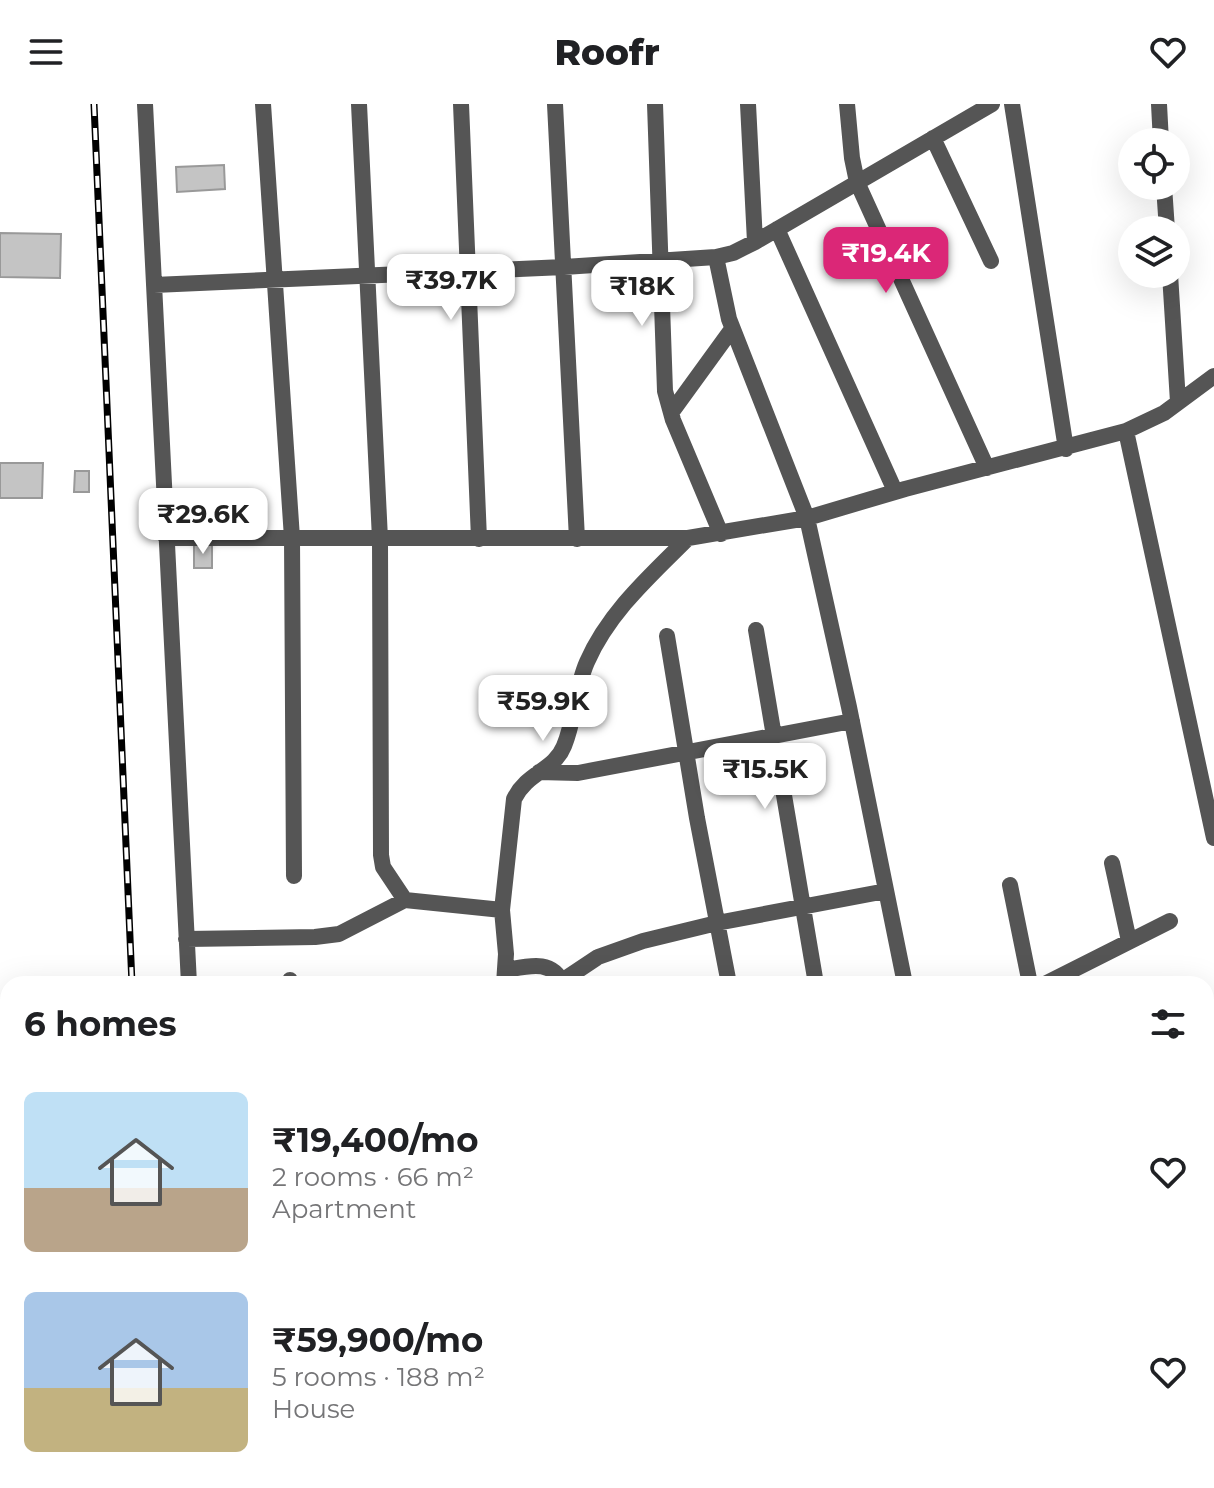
<!DOCTYPE html>
<html lang="en">
<head>
<meta charset="utf-8">
<style>
  :root { --surface:#fff; --page:#f6f6f6; --text:#202124; --muted:#757577; --accent:#db2777 }
  body { margin:0; font-family:Montserrat,sans-serif; background:var(--page); color:var(--text); height:100vh; display:flex; flex-direction:column; font-size:30px; white-space:nowrap }
  * { box-sizing:border-box; margin:0 }
  p { font-size:26px; color:var(--muted) }
  .icon { flex:none; width:44px; height:44px; fill:none; stroke:currentColor; stroke-width:2; stroke-linecap:round; stroke-linejoin:round }
  .map { position:relative; flex:1; overflow:hidden }
  .side { position:absolute; left:0px; top:872px; width:1214px; height:512px; display:flex; flex-direction:column; background:var(--surface); border-radius:24px 24px 0 0; box-shadow:0 8px 32px #0002 }
  .side>* { flex:none }
  .buttons { position:absolute; left:1118px; top:24px; display:grid; gap:16px }
  .buttons a { display:grid; place-items:center; width:72px; height:72px; border-radius:50%; background:var(--surface); box-shadow:0 8px 32px #0002; font-size:40px }
  .price { position:absolute; translate:-50% -68px; padding:0 18px; border-radius:16px; background:#fff; color:#222; font-size:26px; line-height:52px; filter:drop-shadow(0 2px 4px #0008) }
  .price::after { content:''; position:absolute; left:50%; top:48px; width:24px; height:18px; margin-left:-12px; background:inherit; clip-path:polygon(0 0,100% 0,50% 100%) }
  .price.on { background:var(--accent); color:#fff }
  ul { padding:0; list-style:none }
  li { display:flex; align-items:center; gap:24px; height:200px; padding:0 24px }
  li span { display:grid; place-items:center; flex:none; width:224px; height:160px; border-radius:12px; color:#555 }
  li>.icon { margin-inline-start:auto }
  span .icon { width:96px; height:96px; fill:#fffc; stroke-width:1 }
  li b { font-size:34px }
  h2 { display:flex; justify-content:space-between; align-items:center; height:96px; padding:0 24px; font-size:34px }
  header { display:flex; justify-content:space-between; align-items:center; height:104px; padding:0 24px; background:var(--surface); font-size:36px; font-weight:800 }
  .map>svg:first-child { display:block }
</style>
</head>
<body>
<header><svg class="icon" aria-label="menu" viewBox="0 0 24 24"><path d="M4 6h16M4 12h16M4 18h16"/></svg>Roofr<svg class="icon" aria-label="heart" viewBox="0 0 24 24"><path d="M12 20l-8-8c-3-5 5-10 8-4 3-6 11-1 8 4z"/></svg></header>
<div class="map">
<svg width="1214" height="1384" viewBox="0 0 1214 1384">
  <rect width="100%" height="100%" fill="#fff"/>
  <path fill="#c4c4c4" stroke="#999" stroke-width="2" d="M224,61l1,24 -48,3 -1,-25z
    M0,129l61,1 -1,44 -60,-1z
    M0,359h43l-1,35h-42z
    M75,367h14v21h-15z
    M194,440l18,1v23h-18z"/>
  <g fill="none" stroke-linecap="round" stroke-linejoin="round">
    <path stroke="#555" stroke-width="8" d="M0,932h8
      M0,1024l8,-1
      M0,1193l8,-1
      M0,1364h8"/>
    <path stroke="#555" stroke-width="16" d="M145,0l44,880
      M263,0l29,434 2,338
      M359,0l21,435 1,316 2,12 22,33
      M461,0l18,435
      M555,0l22,435
      M655,0l10,287 8,29 48,114
      M748,0l7,138
      M847,0l5,54 5,24 130,286
      M1012,0l54,345
      M1159,0l2,38
      M933,34l58,123
      M1164,82l3,44
      M777,125l118,262
      M716,153l13,62 78,199 42,189 56,277
      M1170,170l8,128
      M154,181l410,-18 152,-10 17,-4 22,-11 237,-138
      M671,309l61,-84
      M1126,327l88,407
      M166,434h522l119,-20 98,-29 221,-58 38,-18 50,-37
      M756,526l60,354
      M667,532l30,182 32,166
      M539,668l39,1 274,-52
      M1112,759l17,78
      M1010,781l20,99
      M186,835l129,-2 24,-3 66,-34 97,10
      M506,866c23,-4 46,-11 57,14
      M290,876v4
      M562,877l36,-24 45,-16 74,-18 169,-32
      M504,880l2,-30 -4,-44 12,-111c13,-27 40,-28 50,-53 11,-26 11,-57 23,-84 22,-50 63,-86 101,-124
      M1045,880l125,-63
      M1206,974l8,-5
      M1206,1082l8,23
      M1206,1160l8,-3
      M212,1376l1,8
      M692,1376l5,8
      M891,1376l1,8
      M959,1376l1,8
      M1055,1376v8
      M395,1384l11,-8
      M670,1384l7,-8"/>
    <defs>
      <path id="rail" d="M94,0l38,880
        M154,1376v8"/>
    </defs>
    <use href="#rail" stroke="#000" stroke-width="7"/>
    <use href="#rail" stroke="#fff" stroke-width="4" stroke-dasharray="12" stroke-linecap="butt"/>
  </g>
</svg>
<div class="buttons">
<a><svg class="icon" aria-label="locate" viewBox="0 0 24 24"><circle cx="12" cy="12" r="6"/><path d="M12 2v4M12 18v4M2 12h4M18 12h4"/></svg></a>
<a><svg class="icon" aria-label="layers" viewBox="0 0 24 24"><path d="M12 4l9 5-9 5-9-5zM3 14l9 5 9-5"/></svg></a>
</div>
<b class="price on" style="left:886px;top:191px">₹19.4K</b>
<b class="price" style="left:451px;top:218px">₹39.7K</b>
<b class="price" style="left:642px;top:224px">₹18K</b>
<b class="price" style="left:203px;top:452px">₹29.6K</b>
<b class="price" style="left:543px;top:639px">₹59.9K</b>
<b class="price" style="left:765px;top:707px">₹15.5K</b>
<section class="side">
<h2>6 homes<svg class="icon" aria-label="filters" viewBox="0 0 24 24"><path d="M4 7h16M4 17h16"/><circle cx="9" cy="7" r="2"/><circle cx="15" cy="17" r="2"/></svg></h2>
<ul>
<li><span style="background:linear-gradient(#bfe0f5 60%,#b9a48a 0)"><svg class="icon" aria-label="home" viewBox="0 0 24 24"><path d="M3 11l9-7 9 7M6 9v11h12V9"/></svg></span><div><b>₹19,400/mo</b><p>2 rooms · 66 m²</p><p>Apartment</p></div><svg class="icon" aria-label="heart" viewBox="0 0 24 24"><path d="M12 20l-8-8c-3-5 5-10 8-4 3-6 11-1 8 4z"/></svg></li>
<li><span style="background:linear-gradient(#a9c7e8 60%,#c2b280 0)"><svg class="icon" aria-label="home" viewBox="0 0 24 24"><path d="M3 11l9-7 9 7M6 9v11h12V9"/></svg></span><div><b>₹59,900/mo</b><p>5 rooms · 188 m²</p><p>House</p></div><svg class="icon" aria-label="heart" viewBox="0 0 24 24"><path d="M12 20l-8-8c-3-5 5-10 8-4 3-6 11-1 8 4z"/></svg></li>
</ul>
</section>
</div>
</body>
</html>
